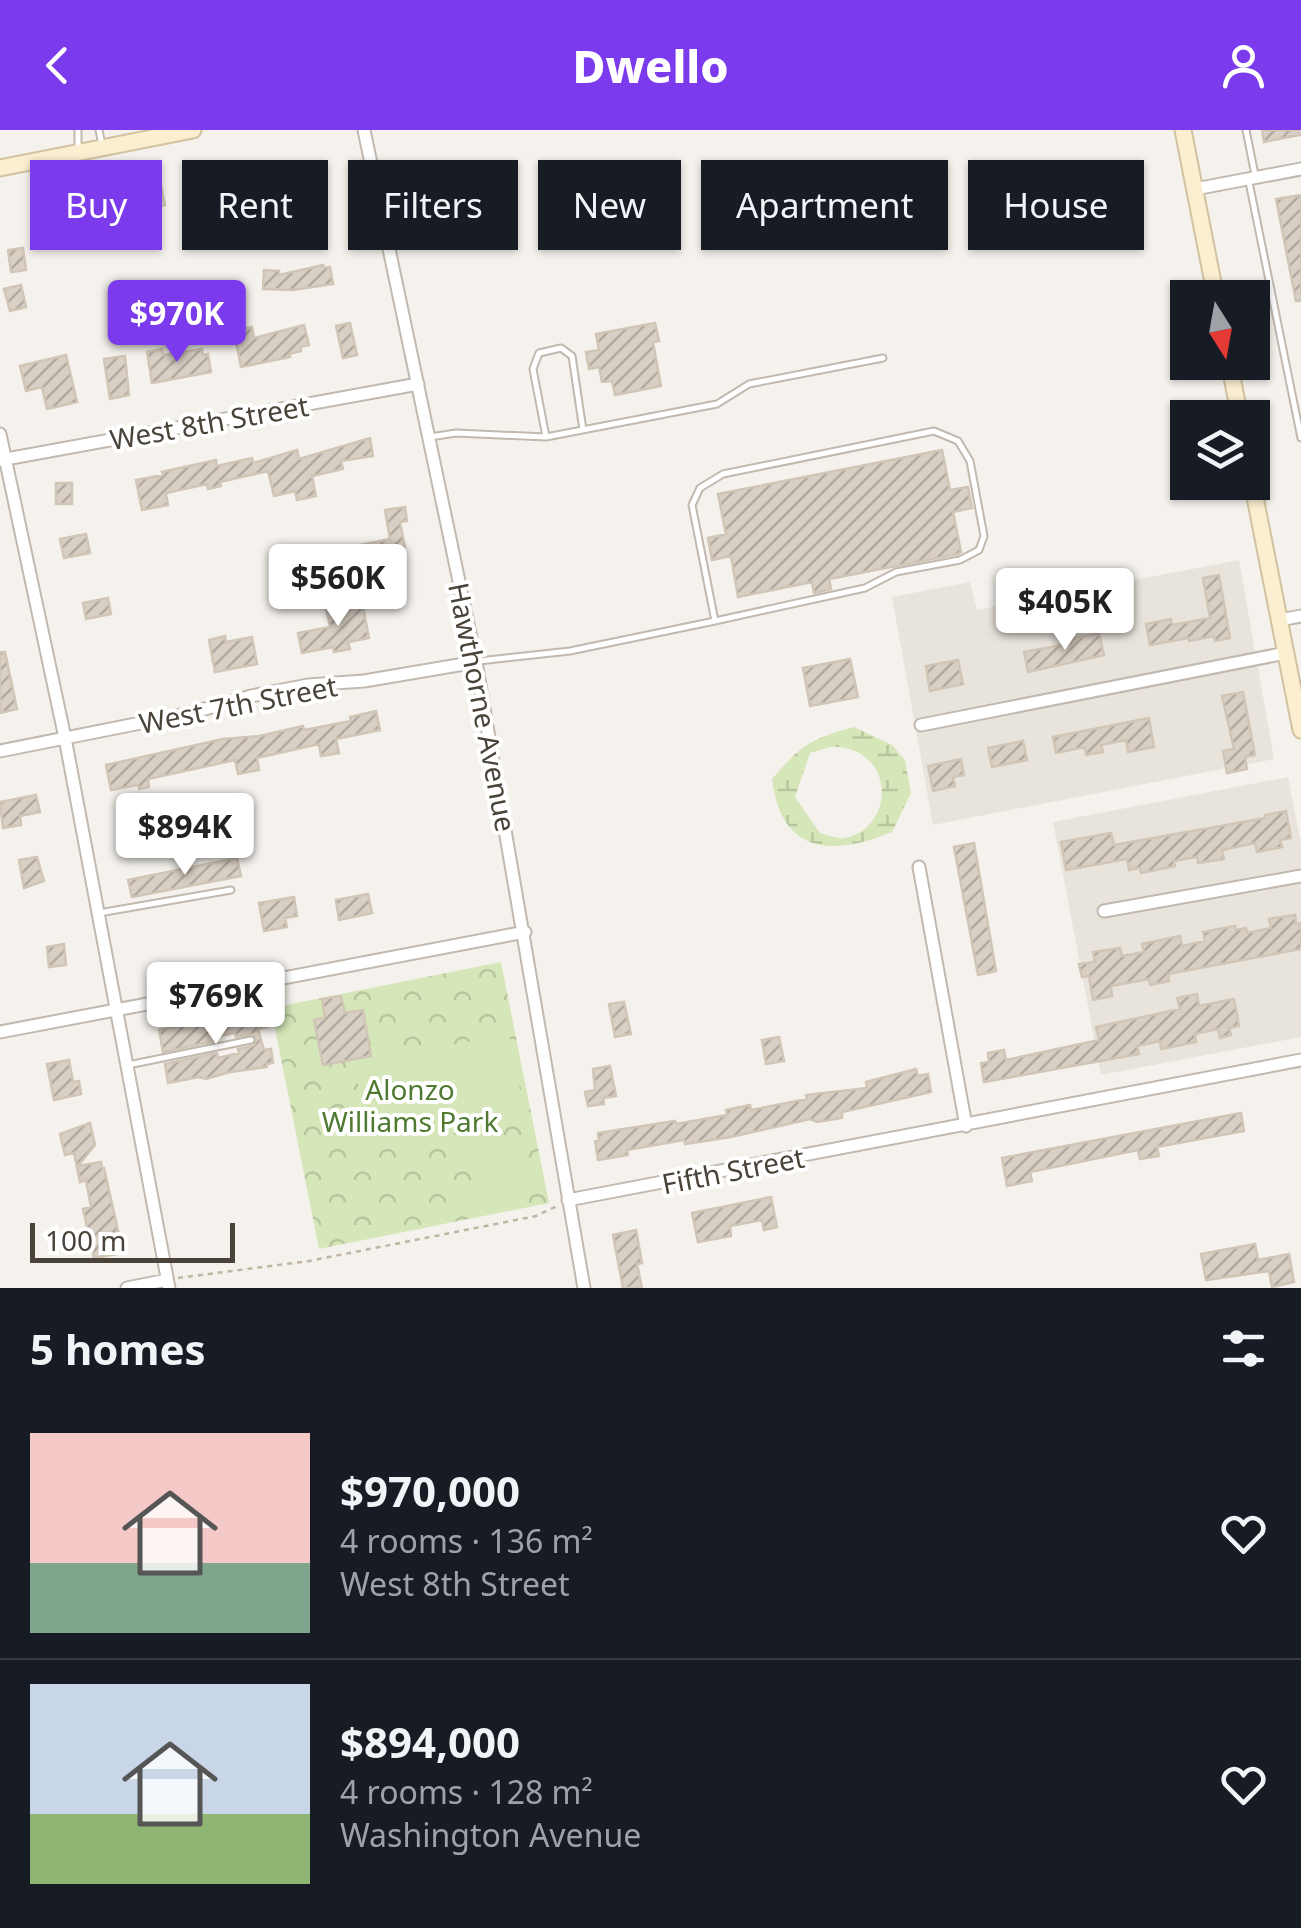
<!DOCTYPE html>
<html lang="en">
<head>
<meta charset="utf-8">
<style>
  :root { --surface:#171b24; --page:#242831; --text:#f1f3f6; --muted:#9ea1a6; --line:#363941; --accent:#7c3aed }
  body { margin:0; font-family:"Noto Sans",sans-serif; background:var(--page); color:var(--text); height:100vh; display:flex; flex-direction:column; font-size:38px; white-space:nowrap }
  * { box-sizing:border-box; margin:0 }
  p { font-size:32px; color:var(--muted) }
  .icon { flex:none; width:55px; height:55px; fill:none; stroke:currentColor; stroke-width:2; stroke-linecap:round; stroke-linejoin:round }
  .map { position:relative; height:1158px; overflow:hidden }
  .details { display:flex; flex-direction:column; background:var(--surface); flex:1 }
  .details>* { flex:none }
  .hud { position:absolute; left:30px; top:30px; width:1242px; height:90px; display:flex; gap:20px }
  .needle { width:65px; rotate:169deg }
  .controls { position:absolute; left:1170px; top:150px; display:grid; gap:20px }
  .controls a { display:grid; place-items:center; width:100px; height:100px; border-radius:0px; background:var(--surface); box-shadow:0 2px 8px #0004; font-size:50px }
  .scale { position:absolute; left:30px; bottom:25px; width:205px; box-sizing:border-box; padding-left:10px; border:5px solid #4a433a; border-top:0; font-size:28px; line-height:35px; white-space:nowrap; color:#4a433a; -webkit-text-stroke:8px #fff; paint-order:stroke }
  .price { position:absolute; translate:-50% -85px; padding:0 22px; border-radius:10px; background:#fff; color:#222; font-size:32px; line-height:65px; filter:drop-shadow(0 2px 5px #0008) }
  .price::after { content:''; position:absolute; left:50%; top:60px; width:30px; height:22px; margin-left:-15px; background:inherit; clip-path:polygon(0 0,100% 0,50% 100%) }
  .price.current { background:var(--accent); color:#fff }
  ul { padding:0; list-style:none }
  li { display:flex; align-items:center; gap:30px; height:250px; padding:0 30px }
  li+li { border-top:2px solid var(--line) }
  li span { display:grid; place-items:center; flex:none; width:280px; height:200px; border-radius:0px; color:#555 }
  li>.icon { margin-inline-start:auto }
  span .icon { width:120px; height:120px; fill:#fffc; stroke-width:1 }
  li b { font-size:42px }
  h2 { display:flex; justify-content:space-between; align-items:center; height:120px; padding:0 30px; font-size:42px }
  .tag { padding:0 35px; border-radius:0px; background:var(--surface); box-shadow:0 2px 8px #0004; font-size:35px; line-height:90px }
  .tag.current { background:var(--accent); color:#fff }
  header { display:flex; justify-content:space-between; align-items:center; height:130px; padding:0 30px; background:var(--accent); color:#fff; font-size:45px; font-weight:800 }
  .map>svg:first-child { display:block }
</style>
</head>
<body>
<header><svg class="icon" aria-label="back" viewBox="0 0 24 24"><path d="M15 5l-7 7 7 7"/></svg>Dwello<svg class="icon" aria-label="person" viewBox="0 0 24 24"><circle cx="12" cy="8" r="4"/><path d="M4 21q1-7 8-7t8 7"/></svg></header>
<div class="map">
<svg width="1301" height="1158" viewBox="0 0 1301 1158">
  <defs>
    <pattern id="wetland-marsh" width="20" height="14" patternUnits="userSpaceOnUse" patternTransform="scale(2.5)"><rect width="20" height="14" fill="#d5e6b8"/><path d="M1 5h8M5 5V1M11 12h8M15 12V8" fill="none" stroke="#b8c69f"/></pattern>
    <pattern id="park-crowns" width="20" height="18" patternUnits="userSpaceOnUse" patternTransform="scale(2.5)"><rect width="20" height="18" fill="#d5e6b8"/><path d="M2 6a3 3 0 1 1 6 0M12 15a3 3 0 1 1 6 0" fill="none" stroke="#b8c69f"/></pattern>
    <pattern id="building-hatch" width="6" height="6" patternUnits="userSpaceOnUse" patternTransform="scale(2.5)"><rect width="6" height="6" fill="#d9d0c5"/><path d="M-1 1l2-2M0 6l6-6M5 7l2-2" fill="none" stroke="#b2aaa1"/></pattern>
  </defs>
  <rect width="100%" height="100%" fill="#f5f2ed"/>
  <path fill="#e9e4db" d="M1239,430l35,199 -341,66 -41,-228 78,-15 7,28z
    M1288,647l13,67v193l-200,38 -48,-253z"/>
  <path fill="url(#wetland-marsh)" fill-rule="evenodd" d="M854,597l38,18 13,15 6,33 -19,39c-60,25 -111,22 -120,-53 29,-34 39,-40 82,-52zM830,617c66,-3 67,82 14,91 -7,1 -17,-3 -24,-5l-25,-36 15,-44z"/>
  <path fill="url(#park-crowns)" d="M501,832l48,241 -230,46 -48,-241z"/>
  <path fill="#d5e6b8" d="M509,904l15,75 -156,29 -14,-74z
    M516,1006l5,31 -51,10 -6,-30z
    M522,1039l6,31 -51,10 -6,-30z"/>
  <path fill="url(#building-hatch)" stroke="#d1c5b6" stroke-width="2.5" d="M1262,0h37l1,5 -36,7z
    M209,42l3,19 -5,1 2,17 -18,3 -6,-33z
    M160,51l5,24 -34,7 -5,-23z
    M1301,65v106h-5l-20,-102z
    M23,118l3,22 -15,2 -3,-22z
    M323,135l1,3 6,-1 3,17 -40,6 -30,-1 1,-19 15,1v4z
    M21,155l5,22 -16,4 -6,-22z
    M350,193l7,32 -14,3 -7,-32z
    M655,193l4,18 -6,1 8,44 -46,9 -3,-14 -10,1 -3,-15 -10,2 -3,-17 13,-2 -3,-16z
    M304,195l5,20 -9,2 1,4 -12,3 1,3 -49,10 -7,-36 18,-4 2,11z
    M162,219l1,6 39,-6 1,6 5,-1 3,18 -59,11 -5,-31z
    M66,225l11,47 -30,7 -5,-22 -16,4 -6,-25z
    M125,226l4,39 -19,4 -6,-40z
    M370,308l3,18 -32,5 2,8 -31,7 4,20 -19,4 -2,-9 -21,5 -6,-25 -48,11 1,4 -13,3 -1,-5 -41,9 2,12 -26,5 -6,-30 27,-5 -1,-3 54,-12 1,6 35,-8 1,5 44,-13 2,9z
    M942,320l8,40 18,-3 4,21 -19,4 8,40 -3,2 -129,25 2,10 -17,4 -2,-11 -74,15 -7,-41 -19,4 -4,-22 18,-4 -8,-40z
    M56,353h16v21h-16z
    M405,377l2,14 -7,1 5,25 -10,2 2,10 -33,6 -4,-20 30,-6 -5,-29z
    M86,404l4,19 -26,5 -4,-19z
    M1219,445l11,63 -15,3 -1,-5 -25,5 -1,-3 -38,7 -4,-21 25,-5 1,6 38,-7 -7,-40z
    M108,468l3,16 -25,5 -3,-16z
    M362,471l7,37 -21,4 2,7 -16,3 -1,-5 -31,6 -4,-20 32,-6 -4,-20z
    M1099,503l5,22 -76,17 -4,-20 49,-9 -1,-4z
    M225,506l1,6 26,-5 5,27 -42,8 -6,-32z
    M0,522h5l12,57 -17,4z
    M850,529l8,38 -48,9 -7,-38z
    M958,530l5,24 -33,7 -4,-25z
    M1243,562l12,63 -10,2 2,12 -20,4 -4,-22 11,-2 -12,-53z
    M376,581l4,19 -44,9 3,14 -18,3 -2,-12 -62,14 2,12 -21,4 -3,-14 -87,19 1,8 -10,2 -1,-4 -27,5 -5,-25 117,-26 37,-3 43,-10 1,4 47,-9 -1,-4z
    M1149,588l5,29 -26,5 -2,-12 -25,5 2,7 -17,3 -1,-8 -29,6 -3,-16z
    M1023,611l4,19 -35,7 -4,-19z
    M961,629l3,16 -11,2 2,9 -22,5 -5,-25z
    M36,665l4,17 -20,4 1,9 -18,3 -3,-26z
    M1286,681l5,27 -11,2 2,7 -25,5 -2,-9 -33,7 2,9 -26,4 -1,-6 -23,4 1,5 -34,7 -1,-5 -11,2 -2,-11 -61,11 -5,-28 50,-9 3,12 151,-27v-3z
    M974,713l22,128 -18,4 -24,-128z
    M37,727l7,24 -20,7 -5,-28z
    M237,728l4,18 -109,21 -4,-17z
    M368,764l4,19 -33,7 -3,-20z
    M294,767l3,19 -12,2 2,9 -23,4 -5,-28z
    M1295,785l1,9 5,-1v26l-133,25 1,7 -19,4 -1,-6 -38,7 1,10 -19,4 -4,-24 -7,1 -3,-13 16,-2 -2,-10 27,-4 2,8 22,-4 -2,-8 38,-8 2,10 23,-5 -2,-9 32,-6 1,4 10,-2 1,5 24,-5 -2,-9z
    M64,814l2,21 -17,2 -2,-20z
    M1197,864l2,12 35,-7 5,27 -10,2 2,7 -11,3 -2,-9 -23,5 1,8 -35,7 -1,-8 -23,5 2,8 -155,28 -3,-19 8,-1 -1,-9 16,-3 2,10 93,-20 -3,-13 84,-18 -3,-11z
    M341,866l4,17 18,-3 8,46 -48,9 -9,-45 11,-3 -3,-18z
    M624,872l7,32 -16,3 -6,-33z
    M263,879l4,18 -9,2 6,21 7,-1 2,14 -7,1 1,3 -37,5 -24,7 -7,-2 -31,6 -3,-19 52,-11 1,5 21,-5 -1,-4 15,-3 4,-6 -5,-6 -16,3 -1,-4 -21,4 1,4 -52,11 -4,-22z
    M779,907l5,24 -18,3 -4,-24z
    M69,930l4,22 6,-1 2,13 -27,6 -7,-36z
    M610,936l6,30 -13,2 1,6 -16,2 -3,-14 10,-2 -2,-21z
    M916,939l2,7 10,-2 3,18 -89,20v6l-25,4 -7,-3 -79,18 -46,7 -1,-4 -57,10 1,5 -30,5 -3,-19 4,-1 -1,-7 77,-12 1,3 51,-9 -1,-5 24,-5 1,5 56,-11 -1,-4 61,-7 -1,-6z
    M1241,983l3,18 -87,16 2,9 -19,3 -2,-9 -108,22 2,9 -25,5 -5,-28z
    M90,993l5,22 -17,21 23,-4 1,6h2l19,85 -29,5 -11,-49 8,-2 -5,-27 -6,2 -6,-29 -9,2 -5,-21z
    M771,1067l6,30 -13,3 -2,-10 -32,6 1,10 -33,6 -6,-29z
    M636,1100l6,33 -5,1 5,24h-19l-10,-53z
    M1255,1114l3,16 31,-6 5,28 -22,5 -3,-16 -63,9 -5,-26z"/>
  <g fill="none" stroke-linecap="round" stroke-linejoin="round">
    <defs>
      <path id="lane" d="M99,0l3,15
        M1246,0l9,45
        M78,20v-20
        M1249,52l52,256
        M430,307l26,-4 90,4 171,-33 32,-20 134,-26
        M546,307l-13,-68 6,-16 22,-5 11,8 11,74
        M479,531l91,-10 145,-30 150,-33 31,-16 64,-12 19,-10 5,-14 -14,-75 -12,-20 -24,-10 -211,43 -23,14 -8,17 23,116
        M99,783l132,-23
        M128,935l123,-25"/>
      <path id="street" d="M364,0l112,532 108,626
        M1195,59l106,-20
        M0,304l65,304 104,550
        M0,330l418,-76
        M1280,490l21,-4
        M921,595l365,-72
        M0,621l191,-38 60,-17 57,-11 56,-4 112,-19
        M919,737l47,259
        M1104,781l197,-35
        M0,902l525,-100
        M568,1070l733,-140
        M127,1158l40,-8"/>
      <path id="secondary" d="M1183,0l33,168
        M0,38l193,-38
        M1229,232l11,56
        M1252,352l49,248"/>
    </defs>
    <use href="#lane" stroke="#c1b9af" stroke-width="9"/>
    <use href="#street" stroke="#c1b9af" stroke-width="15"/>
    <use href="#secondary" stroke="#d2c29f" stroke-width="19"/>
    <path stroke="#c1b4a1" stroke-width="2.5" stroke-dasharray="5 5" stroke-linecap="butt" d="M178,1148l131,-17 227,-45 21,-10"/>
    <use href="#lane" stroke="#fff" stroke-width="5"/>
    <use href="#street" stroke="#fff" stroke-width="11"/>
    <use href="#secondary" stroke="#fceed0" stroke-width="15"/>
  </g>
  <g text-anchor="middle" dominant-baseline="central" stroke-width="8" stroke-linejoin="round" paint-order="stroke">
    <g font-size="28" fill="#4a433a" stroke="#fff">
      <text transform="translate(209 292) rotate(-10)">West 8th Street</text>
      <text transform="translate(238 574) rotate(-11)">West 7th Street</text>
      <text transform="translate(483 577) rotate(79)">Hawthorne Avenue</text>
      <text transform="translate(733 1040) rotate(-11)">Fifth Street</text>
    </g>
    <g font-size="28" fill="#507930" stroke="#fff">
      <text x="410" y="959">Alonzo<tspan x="410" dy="32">Williams Park</tspan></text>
    </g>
  </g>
</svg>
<div class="controls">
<a><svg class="needle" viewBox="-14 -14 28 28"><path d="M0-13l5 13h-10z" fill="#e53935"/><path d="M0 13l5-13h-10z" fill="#9ea1a6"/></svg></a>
<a><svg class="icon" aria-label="layers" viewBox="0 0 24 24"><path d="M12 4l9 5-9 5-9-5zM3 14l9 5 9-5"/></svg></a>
</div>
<div class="scale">100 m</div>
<b class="price current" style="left:177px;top:235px">$970K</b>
<b class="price" style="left:338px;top:499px">$560K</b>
<b class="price" style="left:1065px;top:523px">$405K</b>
<b class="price" style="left:185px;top:748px">$894K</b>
<b class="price" style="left:216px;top:917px">$769K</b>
<div class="hud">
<a class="tag current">Buy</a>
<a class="tag">Rent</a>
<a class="tag">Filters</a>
<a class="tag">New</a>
<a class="tag">Apartment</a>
<a class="tag">House</a>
</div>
</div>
<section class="details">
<h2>5 homes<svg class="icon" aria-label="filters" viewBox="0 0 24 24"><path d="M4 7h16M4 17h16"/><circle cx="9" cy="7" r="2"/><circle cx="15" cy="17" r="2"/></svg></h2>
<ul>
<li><span style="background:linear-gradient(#f6c9c9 65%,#7fa58c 0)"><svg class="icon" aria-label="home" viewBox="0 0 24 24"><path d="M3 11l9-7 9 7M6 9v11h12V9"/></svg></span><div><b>$970,000</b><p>4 rooms · 136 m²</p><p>West 8th Street</p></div><svg class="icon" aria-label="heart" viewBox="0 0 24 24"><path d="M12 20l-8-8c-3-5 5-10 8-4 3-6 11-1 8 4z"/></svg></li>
<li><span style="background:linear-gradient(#c9d6e8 65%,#8fb573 0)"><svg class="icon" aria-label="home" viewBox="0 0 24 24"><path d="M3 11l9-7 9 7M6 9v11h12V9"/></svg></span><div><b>$894,000</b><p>4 rooms · 128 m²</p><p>Washington Avenue</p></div><svg class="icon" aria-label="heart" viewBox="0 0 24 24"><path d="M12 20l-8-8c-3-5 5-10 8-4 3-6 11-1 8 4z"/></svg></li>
</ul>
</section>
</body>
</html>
